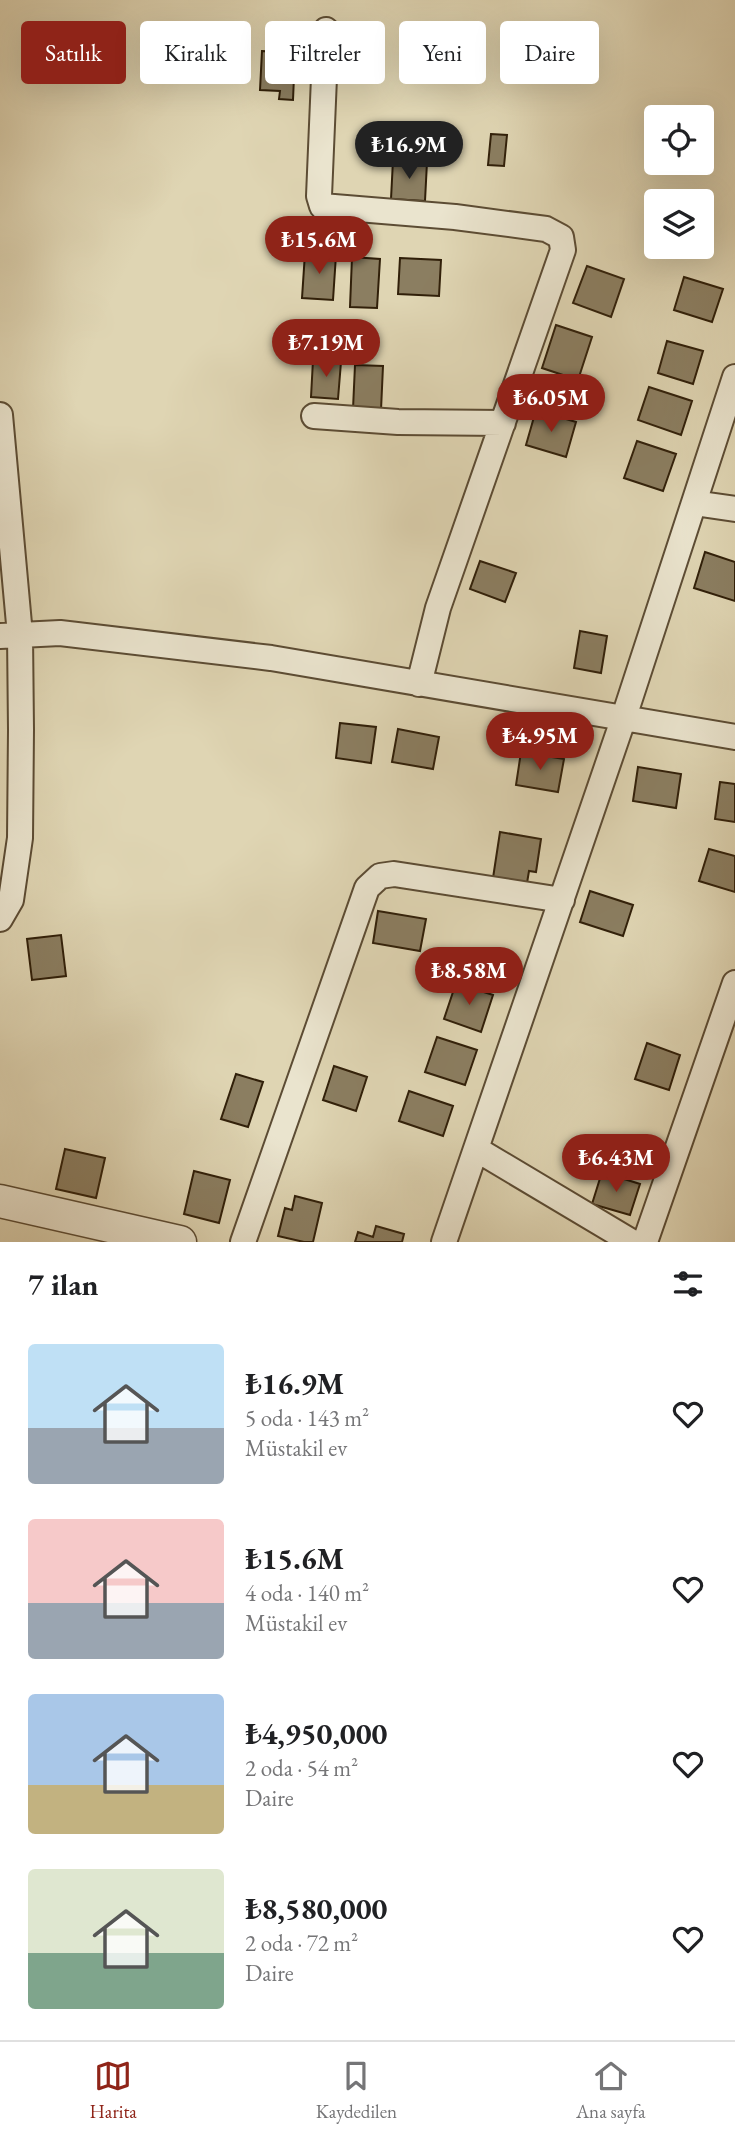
<!DOCTYPE html>
<html lang="tr">
<head>
<meta charset="utf-8">
<style>
  :root { --surface:#fff; --page:#f6f6f6; --text:#202124; --muted:#757577; --line:#e0e0e0; --accent:#8f2418 }
  body { margin:0; font-family:"EB Garamond",serif; background:var(--page); color:var(--text); height:100vh; display:flex; flex-direction:column; font-size:26px; white-space:nowrap }
  * { box-sizing:border-box; margin:0 }
  p { font-size:23px; color:var(--muted) }
  .icon { flex:none; width:38px; height:38px; fill:none; stroke:currentColor; stroke-width:2; stroke-linecap:round; stroke-linejoin:round }
  .map { position:relative; height:1242px; overflow:hidden }
  .side { display:flex; flex-direction:column; background:var(--surface); flex:1 }
  .side>* { flex:none }
  .top-card { position:absolute; left:21px; top:21px; width:693px; height:63px; display:flex; gap:14px }
  .tools { position:absolute; left:644px; top:105px; display:grid; gap:14px }
  .tools a { display:grid; place-items:center; width:70px; height:70px; border-radius:7px; background:var(--surface); box-shadow:0 7px 28px #0002; font-size:35px }
  .price { position:absolute; translate:-50% -60px; padding:0 16px; border-radius:24px; background:var(--accent); color:#fff; font-size:23px; line-height:46px; filter:drop-shadow(0 2px 4px #0008) }
  .price::after { content:''; position:absolute; left:50%; top:42px; width:21px; height:16px; margin-left:-10px; background:inherit; clip-path:polygon(0 0,100% 0,50% 100%) }
  .price.active { background:#222; color:#fff }
  ul { padding:0; list-style:none }
  li { display:flex; align-items:center; gap:21px; height:175px; padding:0 28px }
  li span { display:grid; place-items:center; flex:none; width:196px; height:140px; border-radius:7px; color:#555 }
  li>.icon { margin-inline-start:auto }
  span .icon { width:84px; height:84px; fill:#fffc; stroke-width:1 }
  li b { font-size:30px }
  h2 { display:flex; justify-content:space-between; align-items:center; height:84px; padding:0 28px; font-size:30px }
  .chip { padding:0 24px; border-radius:7px; background:var(--surface); box-shadow:0 7px 28px #0002; font-size:24px; line-height:63px }
  .chip.active { background:var(--accent); color:#fff }
  .menu { display:flex; justify-content:space-around; align-items:center; height:98px; border-top:2px solid var(--line); background:var(--surface); font-size:19px; color:var(--muted) }
  .menu a { display:grid; justify-items:center; gap:4px }
  .menu .active { color:var(--accent) }
  .map>svg:first-child { display:block }
</style>
</head>
<body>
<div class="map">
<svg width="735" height="1242" viewBox="0 0 735 1242">
  <rect width="100%" height="100%" fill="#dfd5b3"/>
  <filter id="stains"><feTurbulence type="fractalNoise" baseFrequency=".00286" numOctaves="4"/><feColorMatrix values="0 0 0 0 .2 0 0 0 0 .09 0 0 0 0 .02 0 0 0 .5 -.17"/></filter>
  <radialGradient id="worn" r=".72"><stop offset=".6" stop-color="#630" stop-opacity="0"/><stop offset="1" stop-color="#630" stop-opacity=".3"/></radialGradient>
  <path fill="#8b7e61" stroke="#301f09" stroke-width="2" d="M262,51l33,2 -2,47 -14,-1 1,-8 -20,-1z
    M491,134l16,1 -3,31 -16,-1z
    M393,160l34,2 -2,39 -34,-2z
    M305,253l31,2 -3,45 -31,-2z
    M352,257l28,2 -3,49 -27,-1z
    M400,258l41,2 -2,36 -41,-2z
    M587,266l37,13 -13,38 -38,-14z
    M684,277l39,12 -11,33 -38,-12z
    M556,325l36,12 -14,43 -36,-12z
    M667,341l36,10 -10,33 -35,-11z
    M313,360l28,2 -3,37 -27,-2z
    M355,365l28,1 -2,44 -28,-1z
    M649,387l43,14 -11,34 -43,-15z
    M536,410l40,12 -10,35 -40,-12z
    M637,441l39,13 -13,37 -39,-13z
    M705,552l30,10v39l-41,-13z
    M480,561l36,12 -11,29 -35,-13z
    M580,631l27,5 -6,37 -27,-5z
    M340,723l36,4 -5,36 -35,-5z
    M398,729l41,8 -6,32 -41,-7z
    M521,752l43,7 -6,33 -42,-7z
    M638,767l43,7 -5,34 -43,-7z
    M720,782l15,2v38l-20,-3z
    M500,832l41,7 -5,33 -7,-1 -2,12 -34,-5z
    M709,849l26,7v36l-36,-11z
    M590,891l43,14 -10,31 -43,-14z
    M378,911l48,8 -6,32 -47,-8z
    M61,935l5,41 -34,4 -5,-41z
    M456,983l37,12 -12,37 -37,-13z
    M437,1037l40,13 -12,35 -40,-13z
    M647,1043l33,12 -11,35 -34,-11z
    M334,1066l33,11 -11,34 -33,-11z
    M236,1074l27,8 -15,45 -27,-8z
    M409,1091l44,15 -10,30 -44,-15z
    M65,1149l40,9 -9,40 -40,-9z
    M194,1171l36,9 -11,43 -35,-9z
    M602,1172l38,12 -10,31 -38,-11z
    M295,1196l27,7 -9,39h-9l-26,-6 7,-28 7,2z
    M376,1226l28,8 -2,8h-47l3,-10 15,5z"/>
  <g fill="none" stroke-linecap="round" stroke-linejoin="round">
    <defs>
      <path id="minor" d="M326,30l-7,166 3,10 133,11 91,12 15,8 2,13 -125,358 -19,76
        M0,415l20,220 1,95 -1,108 -9,62 -11,19
        M314,416l84,6 105,1
        M694,503l41,6
        M0,636l60,-3 211,25 464,79
        M476,1149l156,93
        M243,1242l124,-354 13,-12 14,-2 168,26
        M444,1242l179,-522 112,-343
        M645,1242l90,-259"/>
      <path id="tertiary" d="M0,1201l180,41"/>
    </defs>
    <use href="#minor" stroke="#5c4c34" stroke-width="28"/>
    <use href="#tertiary" stroke="#5c4c34" stroke-width="35"/>
    <use href="#minor" stroke="#eae4ce" stroke-width="24"/>
    <use href="#tertiary" stroke="#eae4ce" stroke-width="32"/>
  </g>
  <rect width="100%" height="100%" filter="url(#stains)"/>
  <rect width="100%" height="100%" fill="url(#worn)"/>
</svg>
<div class="tools">
<a><svg class="icon" aria-label="locate" viewBox="0 0 24 24"><circle cx="12" cy="12" r="6"/><path d="M12 2v4M12 18v4M2 12h4M18 12h4"/></svg></a>
<a><svg class="icon" aria-label="layers" viewBox="0 0 24 24"><path d="M12 4l9 5-9 5-9-5zM3 14l9 5 9-5"/></svg></a>
</div>
<b class="price active" style="left:409px;top:181px">₺16.9M</b>
<b class="price" style="left:319px;top:276px">₺15.6M</b>
<b class="price" style="left:326px;top:379px">₺7.19M</b>
<b class="price" style="left:551px;top:434px">₺6.05M</b>
<b class="price" style="left:540px;top:772px">₺4.95M</b>
<b class="price" style="left:469px;top:1007px">₺8.58M</b>
<b class="price" style="left:616px;top:1194px">₺6.43M</b>
<div class="top-card">
<a class="chip active">Satılık</a>
<a class="chip">Kiralık</a>
<a class="chip">Filtreler</a>
<a class="chip">Yeni</a>
<a class="chip">Daire</a>
</div>
</div>
<section class="side">
<h2>7 ilan<svg class="icon" aria-label="filters" viewBox="0 0 24 24"><path d="M4 7h16M4 17h16"/><circle cx="9" cy="7" r="2"/><circle cx="15" cy="17" r="2"/></svg></h2>
<ul>
<li><span style="background:linear-gradient(#bfe0f5 60%,#9aa5b1 0)"><svg class="icon" aria-label="home" viewBox="0 0 24 24"><path d="M3 11l9-7 9 7M6 9v11h12V9"/></svg></span><div><b>₺16.9M</b><p>5 oda · 143 m²</p><p>Müstakil ev</p></div><svg class="icon" aria-label="heart" viewBox="0 0 24 24"><path d="M12 20l-8-8c-3-5 5-10 8-4 3-6 11-1 8 4z"/></svg></li>
<li><span style="background:linear-gradient(#f6c9c9 60%,#9aa5b1 0)"><svg class="icon" aria-label="home" viewBox="0 0 24 24"><path d="M3 11l9-7 9 7M6 9v11h12V9"/></svg></span><div><b>₺15.6M</b><p>4 oda · 140 m²</p><p>Müstakil ev</p></div><svg class="icon" aria-label="heart" viewBox="0 0 24 24"><path d="M12 20l-8-8c-3-5 5-10 8-4 3-6 11-1 8 4z"/></svg></li>
<li><span style="background:linear-gradient(#a9c7e8 65%,#c2b280 0)"><svg class="icon" aria-label="home" viewBox="0 0 24 24"><path d="M3 11l9-7 9 7M6 9v11h12V9"/></svg></span><div><b>₺4,950,000</b><p>2 oda · 54 m²</p><p>Daire</p></div><svg class="icon" aria-label="heart" viewBox="0 0 24 24"><path d="M12 20l-8-8c-3-5 5-10 8-4 3-6 11-1 8 4z"/></svg></li>
<li><span style="background:linear-gradient(#dfe7d0 60%,#7fa58c 0)"><svg class="icon" aria-label="home" viewBox="0 0 24 24"><path d="M3 11l9-7 9 7M6 9v11h12V9"/></svg></span><div><b>₺8,580,000</b><p>2 oda · 72 m²</p><p>Daire</p></div><svg class="icon" aria-label="heart" viewBox="0 0 24 24"><path d="M12 20l-8-8c-3-5 5-10 8-4 3-6 11-1 8 4z"/></svg></li>
</ul>
</section>
<nav class="menu">
<a class="active"><svg class="icon" aria-label="map" viewBox="0 0 24 24"><path d="M3 6l6-2 6 2 6-2v14l-6 2-6-2-6 2zM9 4v14M15 6v14"/></svg>Harita</a>
<a><svg class="icon" aria-label="saved" viewBox="0 0 24 24"><path d="M7 4h10v16l-5-4-5 4z"/></svg>Kaydedilen</a>
<a><svg class="icon" aria-label="home" viewBox="0 0 24 24"><path d="M3 11l9-7 9 7M6 9v11h12V9"/></svg>Ana sayfa</a>
</nav>
</body>
</html>
